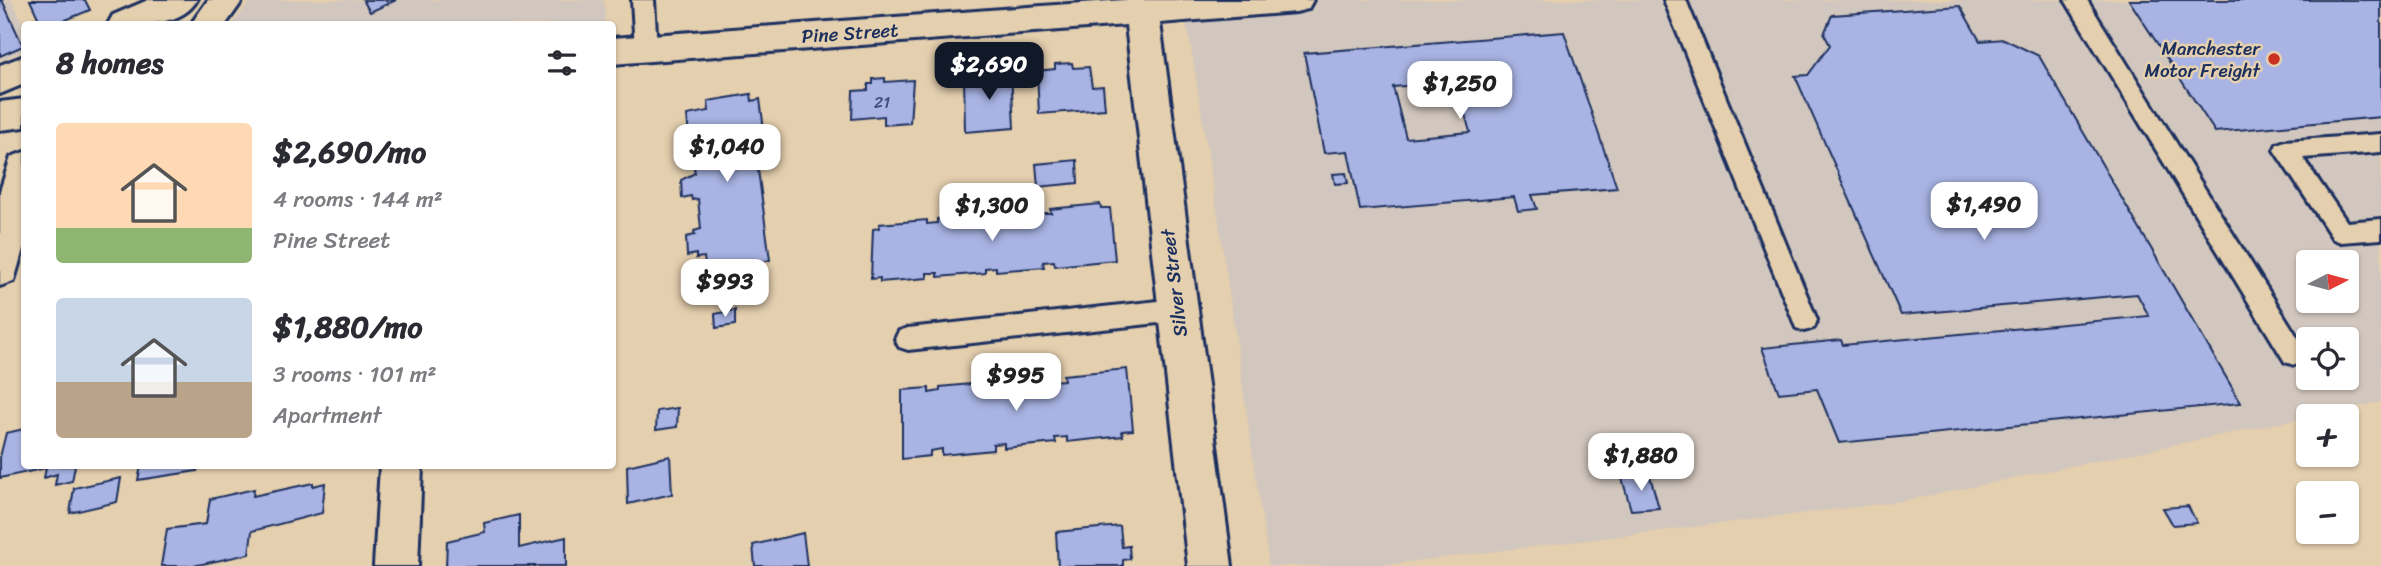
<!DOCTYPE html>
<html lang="en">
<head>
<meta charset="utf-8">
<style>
  :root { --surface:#fff; --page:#f2f2f3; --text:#2b2b33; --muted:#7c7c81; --accent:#111827 }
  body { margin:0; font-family:Sriracha,sans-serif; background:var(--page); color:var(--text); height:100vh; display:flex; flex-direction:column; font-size:26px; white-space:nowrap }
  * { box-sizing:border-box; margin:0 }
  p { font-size:23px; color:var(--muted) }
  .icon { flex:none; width:38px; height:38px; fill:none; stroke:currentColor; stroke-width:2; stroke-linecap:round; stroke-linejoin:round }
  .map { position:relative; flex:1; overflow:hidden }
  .sheet { position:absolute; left:21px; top:21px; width:595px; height:448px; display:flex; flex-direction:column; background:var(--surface); border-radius:7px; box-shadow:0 2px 5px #0004 }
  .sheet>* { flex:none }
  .needle { width:46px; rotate:84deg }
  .controls { position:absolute; left:2296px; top:250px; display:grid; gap:14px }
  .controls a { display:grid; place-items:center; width:63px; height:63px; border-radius:7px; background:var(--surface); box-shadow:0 2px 5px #0004; font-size:35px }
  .price { position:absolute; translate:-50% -60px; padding:0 16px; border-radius:14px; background:#fff; color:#222; font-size:23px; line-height:46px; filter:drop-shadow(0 2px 4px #0008) }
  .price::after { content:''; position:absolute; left:50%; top:42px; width:21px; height:16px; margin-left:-10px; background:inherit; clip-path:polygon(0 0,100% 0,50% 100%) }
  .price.active { background:var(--accent); color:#fff }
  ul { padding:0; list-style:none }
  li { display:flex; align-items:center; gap:21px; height:175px; padding:0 35px }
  li span { display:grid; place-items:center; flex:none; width:196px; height:140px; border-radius:7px; color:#555 }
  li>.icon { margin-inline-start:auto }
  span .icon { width:84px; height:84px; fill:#fffc; stroke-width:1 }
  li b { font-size:30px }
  h2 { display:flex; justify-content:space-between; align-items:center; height:84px; padding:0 35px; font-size:30px }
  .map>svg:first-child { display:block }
</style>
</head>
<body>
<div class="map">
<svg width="2381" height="566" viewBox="0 0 2381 566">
  <rect width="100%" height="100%" fill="#e4cfae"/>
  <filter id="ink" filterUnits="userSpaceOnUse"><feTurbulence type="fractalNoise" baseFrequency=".0143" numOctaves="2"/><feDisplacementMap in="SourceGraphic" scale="14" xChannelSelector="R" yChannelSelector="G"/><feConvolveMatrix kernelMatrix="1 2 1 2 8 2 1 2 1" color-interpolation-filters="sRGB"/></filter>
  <g filter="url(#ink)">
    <path fill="#d2c7be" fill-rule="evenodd" d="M0,0h12l12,26v24l-24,11z
      M251,0h353l1,24h-373z
      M1180,0h1201v402l-478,99 -527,65h-107l-51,-349 -28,-176zM2308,262h39v39h-39zM2308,340h39v38h-39z"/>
    <path fill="#a9b4e4" stroke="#1b2f5e" stroke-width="2" fill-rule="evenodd" d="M0,0h2l21,46 -23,10z
      M30,0h55l5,10 -34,14h-15z
      M363,0h33l-26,12z
      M2129,0h252v117l-166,15z
      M1960,6l20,35 24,-2 35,17 202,347 -402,40 -22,-54 -38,4 -17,-45 79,-8 2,5 306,-29 -12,-22 -236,21 -106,-239 13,-1 22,-30 -6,-11 8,-19z
      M1564,32l53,156 -85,7 5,14 -19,2 -4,-14 -154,13 -12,-59 -24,2 -20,-100zM1456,82l14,50 -64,6 -13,-51z
      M1072,63l1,5 16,-1 3,20 11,-1 2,23 -66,5 -2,-43 18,-2v-5z
      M1011,72l3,56 -49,4 -1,-56z
      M885,78v4l28,-2 -3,43 -26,2v-9l-32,3 1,-28 15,-1v-6h5v-5z
      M751,94l1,7 8,-2 6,46 -11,2 15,113 -64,14 -2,-17 -8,1v-4l-9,2 -1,-19 9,-2 -1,-4 7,-2 -3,-30 -6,1 -1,-4 -9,2 -1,-18 14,-7 -5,-28 -6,1 -1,-8 6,-1 -2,-22 22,-4 -1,-10z
      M1077,160l1,23 -40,4 -2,-23z
      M1346,173l2,10 -13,1 -2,-10z
      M1100,204l1,4h9l5,52 -60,6 -1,-5 -11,1 1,5 -48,4v-4l-11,1v5l-47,4v-4h-11v5l-47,4v-4l-9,1 2,-50 6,-1v-4l48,-4v4l10,-1v-4l47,-5v5l10,-1v-4l46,-5 1,4h10l-1,-4z
      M735,310v15l-19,3 -1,-14z
      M1127,369l6,61 -11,1 1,5 -56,6v-5l-12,1 1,5 -52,5v-5l-11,1v6l-51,5v-6l-12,2v5l-28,3v-69l27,-2v5l11,-2v-4l51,-5v5l11,-1v-5l49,-5v5l13,-1 -1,-5z
      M678,408l-1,19 -21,3 1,-19z
      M24,429v37h51l-3,15 -17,4 2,-11 -13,4 2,-10 -46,10v-21l6,-24z
      M670,456l2,38 -44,10 -1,-38z
      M141,466h58l-2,5 -59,9z
      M1650,476l9,32 -28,2 -9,-32z
      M121,478l-4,24 -47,11 4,-25z
      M313,483v3l12,-3 -3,30 -70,18 -3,23 -56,12h-32l6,-37 39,-5 4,-25 44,-10 -1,7z
      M2188,506l9,17 -24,2 -10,-17z
      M519,515v33l47,-11v29h-120l1,-25 38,-9 -1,-9z
      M1120,526l2,21 7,-1 1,13 -7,1v6h-65l-2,-34z
      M803,533l4,33h-52l-2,-21z"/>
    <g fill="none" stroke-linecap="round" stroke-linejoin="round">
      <defs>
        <path id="lane" d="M632,0h22l3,49 -3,6 -8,2 -8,-2 -3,-6z
          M1664,0h22l131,320 -3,8 -9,3 -9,-3 -3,-8z
          M2065,0h22l216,346 4,8 -4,8 -9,3 -9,-3z
          M2381,134v18l-78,6 44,64 34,-3v20l-40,3 -8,-3 -59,-89 3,-6 8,-3z
          M1177,299l9,3 3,8 -3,8 -9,3 -269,29 -9,-3 -4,-8 4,-8 9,-3z"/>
        <path id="street" d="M148,0h49c-16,28 -61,24 -89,24l5,-9z
          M208,0h35l-17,24h-35z
          M1123,0h190l-5,9 -12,3 -136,11 72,543h-44l-62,-541 -514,39v-26z
          M24,56v28l-24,10v-29z
          M24,99v28l-24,3v-28z
          M24,152v94l-10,35 -14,5v-95l11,-34z
          M380,466h42l-4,100h-44z"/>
      </defs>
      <use href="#lane" stroke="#1b2f5e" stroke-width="6"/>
      <use href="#street" stroke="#1b2f5e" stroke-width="6"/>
      <use href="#lane" fill="#e4cfae" fill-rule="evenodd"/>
      <use href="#street" fill="#e4cfae" fill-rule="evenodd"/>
    </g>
  </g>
  <circle fill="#c8321e" stroke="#e4cfae" stroke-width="2.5" cx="2274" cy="59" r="7"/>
  <g text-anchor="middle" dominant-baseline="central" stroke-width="5" stroke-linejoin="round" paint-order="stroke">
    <g font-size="16" fill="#3e5080">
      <text x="882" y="102">21</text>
    </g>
    <g font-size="19" fill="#1b2f5e" stroke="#e4cfae">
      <text transform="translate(850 33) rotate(-4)">Pine Street</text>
      <text transform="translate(1174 283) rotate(-97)">Silver Street</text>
    </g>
    <g font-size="19" fill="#1b2f5e" stroke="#e4cfae" text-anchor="end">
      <text x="2260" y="48">Manchester<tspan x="2260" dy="22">Motor Freight</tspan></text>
    </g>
  </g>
</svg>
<div class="controls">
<a><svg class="needle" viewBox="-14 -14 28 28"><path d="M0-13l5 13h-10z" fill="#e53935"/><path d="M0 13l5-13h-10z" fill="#7c7c81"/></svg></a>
<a><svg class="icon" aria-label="locate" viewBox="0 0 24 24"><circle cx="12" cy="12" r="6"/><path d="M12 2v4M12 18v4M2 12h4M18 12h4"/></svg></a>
<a>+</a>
<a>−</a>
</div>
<b class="price active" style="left:989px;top:102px">$2,690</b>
<b class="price" style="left:1460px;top:121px">$1,250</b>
<b class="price" style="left:727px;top:184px">$1,040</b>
<b class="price" style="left:1984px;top:242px">$1,490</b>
<b class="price" style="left:992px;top:243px">$1,300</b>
<b class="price" style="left:725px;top:319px">$993</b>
<b class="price" style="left:1016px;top:413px">$995</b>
<b class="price" style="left:1641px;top:493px">$1,880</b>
<section class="sheet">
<h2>8 homes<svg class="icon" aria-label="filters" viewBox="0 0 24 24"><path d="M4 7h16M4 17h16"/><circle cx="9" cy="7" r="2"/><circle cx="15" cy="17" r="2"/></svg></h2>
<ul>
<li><span style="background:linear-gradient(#ffd9b3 75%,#8fb573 0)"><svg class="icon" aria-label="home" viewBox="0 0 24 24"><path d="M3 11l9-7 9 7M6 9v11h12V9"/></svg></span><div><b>$2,690/mo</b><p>4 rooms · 144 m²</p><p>Pine Street</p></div></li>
<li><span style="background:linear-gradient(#c9d6e8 60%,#b9a48a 0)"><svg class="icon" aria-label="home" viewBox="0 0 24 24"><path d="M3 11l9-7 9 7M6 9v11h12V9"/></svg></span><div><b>$1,880/mo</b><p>3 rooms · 101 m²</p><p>Apartment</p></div></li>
</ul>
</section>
</div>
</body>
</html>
